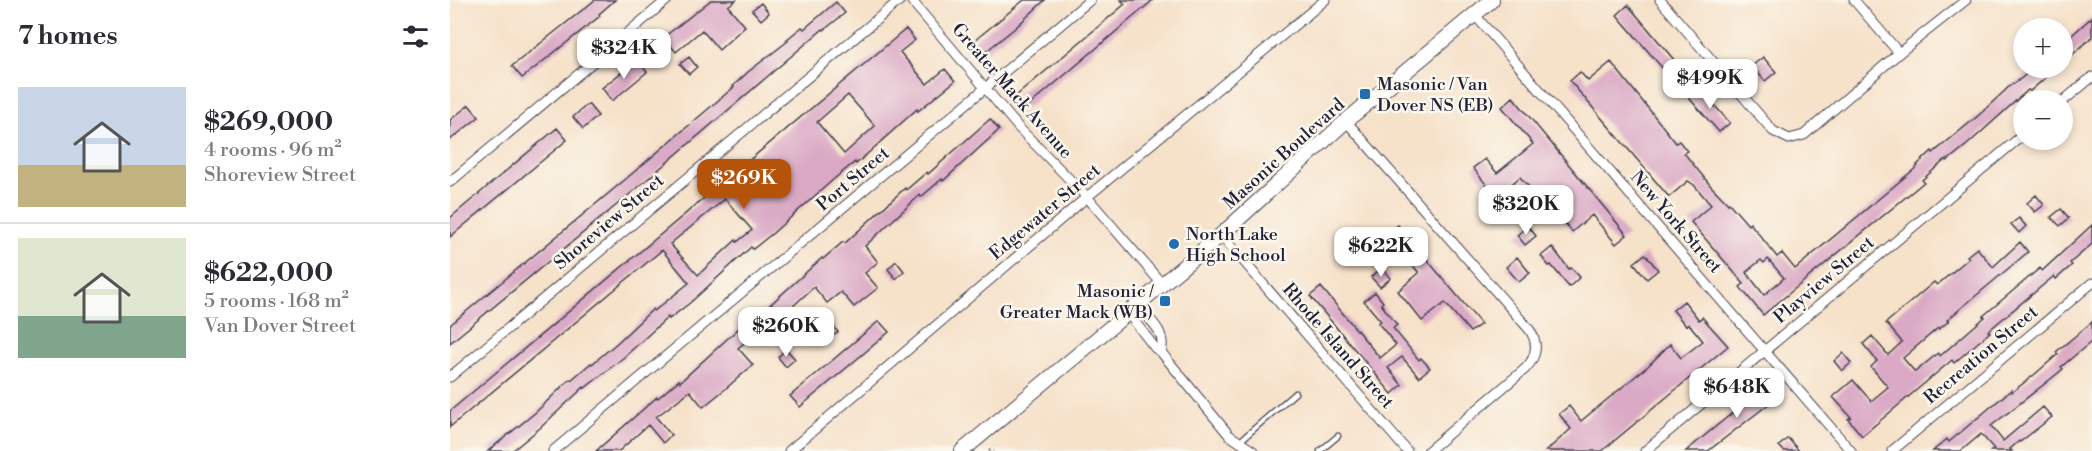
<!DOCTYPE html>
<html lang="en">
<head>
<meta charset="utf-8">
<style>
  :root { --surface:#fff; --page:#f7f7f7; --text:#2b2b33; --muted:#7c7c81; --line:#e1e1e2; --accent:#b45309 }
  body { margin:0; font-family:"Libre Bodoni",serif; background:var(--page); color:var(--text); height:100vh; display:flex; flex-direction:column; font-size:22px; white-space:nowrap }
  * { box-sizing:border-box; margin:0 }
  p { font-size:20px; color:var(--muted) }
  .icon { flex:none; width:33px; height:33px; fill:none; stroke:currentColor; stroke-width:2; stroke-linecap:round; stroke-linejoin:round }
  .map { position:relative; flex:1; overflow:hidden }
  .side { display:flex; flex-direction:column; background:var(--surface); width:450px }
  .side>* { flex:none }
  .fabs { position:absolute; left:1563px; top:18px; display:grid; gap:12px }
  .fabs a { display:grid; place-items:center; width:60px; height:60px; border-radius:50%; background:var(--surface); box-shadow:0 3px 9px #0003; font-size:30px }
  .price { position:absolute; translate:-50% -51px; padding:0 14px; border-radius:12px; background:#fff; color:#222; font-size:20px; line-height:39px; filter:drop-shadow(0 2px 3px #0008) }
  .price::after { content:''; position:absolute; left:50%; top:36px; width:18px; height:14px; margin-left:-9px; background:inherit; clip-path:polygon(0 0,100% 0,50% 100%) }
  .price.current { background:var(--accent); color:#fff }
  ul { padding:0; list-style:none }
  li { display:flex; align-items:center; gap:18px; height:150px; padding:0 18px }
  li+li { border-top:2px solid var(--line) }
  li span { display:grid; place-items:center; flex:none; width:168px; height:120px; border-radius:0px; color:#555 }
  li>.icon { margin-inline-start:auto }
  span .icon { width:72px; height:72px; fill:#fffc; stroke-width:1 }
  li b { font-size:26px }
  h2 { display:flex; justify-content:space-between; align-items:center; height:72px; padding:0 18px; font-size:26px }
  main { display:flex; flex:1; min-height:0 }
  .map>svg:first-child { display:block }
</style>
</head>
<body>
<main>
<section class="side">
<h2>7 homes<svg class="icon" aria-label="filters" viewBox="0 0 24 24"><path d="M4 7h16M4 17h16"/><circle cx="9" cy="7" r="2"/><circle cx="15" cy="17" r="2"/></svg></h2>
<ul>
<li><span style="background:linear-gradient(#c9d6e8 65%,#c2b280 0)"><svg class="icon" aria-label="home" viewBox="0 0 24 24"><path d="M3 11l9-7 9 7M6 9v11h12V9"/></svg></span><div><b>$269,000</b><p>4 rooms · 96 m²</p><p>Shoreview Street</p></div></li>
<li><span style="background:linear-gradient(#dfe7d0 65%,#7fa58c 0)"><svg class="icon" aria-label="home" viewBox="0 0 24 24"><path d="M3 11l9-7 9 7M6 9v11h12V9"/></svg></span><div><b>$622,000</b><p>5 rooms · 168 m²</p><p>Van Dover Street</p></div></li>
</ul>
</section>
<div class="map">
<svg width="1642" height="451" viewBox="0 0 1642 451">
  <rect width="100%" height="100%" fill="#fbf7ec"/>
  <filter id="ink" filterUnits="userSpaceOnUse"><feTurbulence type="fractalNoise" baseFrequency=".0167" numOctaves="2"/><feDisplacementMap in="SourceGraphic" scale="12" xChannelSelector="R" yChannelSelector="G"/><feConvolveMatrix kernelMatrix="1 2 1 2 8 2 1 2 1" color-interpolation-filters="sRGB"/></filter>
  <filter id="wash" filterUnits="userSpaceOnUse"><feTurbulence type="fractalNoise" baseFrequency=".008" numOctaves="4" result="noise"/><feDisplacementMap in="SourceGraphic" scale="24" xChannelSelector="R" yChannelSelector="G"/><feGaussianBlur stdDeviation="1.35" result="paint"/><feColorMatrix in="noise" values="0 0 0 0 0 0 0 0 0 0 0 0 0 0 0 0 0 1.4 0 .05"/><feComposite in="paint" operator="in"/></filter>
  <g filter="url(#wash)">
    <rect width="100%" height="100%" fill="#f6e1c9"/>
    <g id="blocks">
      <path fill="#daa9c5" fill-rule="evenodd" d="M145,0h20l-16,14 1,2 -78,62 -10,-12z
        M261,0h25l-8,6 17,20 -26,24 -17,-20 -26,22 -12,-15z
        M574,0h21l-30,28 -36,29 -10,-12z
        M671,0h32l-127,108 -10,-12 109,-92z
        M386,2l9,11 -21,17 -1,-1 -193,165 -180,149v-18l177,-147 107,-91 -1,-1 15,-14 40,-31 -2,-1 16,-13 2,2z
        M311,3l8,10 -8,7 -9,-10z
        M1178,5l47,56 -11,9 -47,-55z
        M1642,17v20l-30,27v-20z
        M456,29l9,11 -15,12 27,32 18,-15 10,12 -37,30 -1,-2 -61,55 -1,-2 -21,17 -61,54 -20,16 -2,-2 -60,55 -22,17 -1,-2 -45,41 -38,30 -1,-1 -44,41 -28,23h-24l48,-39 34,-33 1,1 20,-17 1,1 26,-22 35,-33 1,2 35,-28 -27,-33 -212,177v-16zM398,95l27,31 -31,28 -27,-32zM275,199l27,31 -15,12 -1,-2 -38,35 -28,-31z
        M239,57l8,10 -8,7 -9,-10z
        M1313,57l13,15 -11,9 -13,-15z
        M187,60l10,12 -35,29 -10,-13z
        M1161,62l65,81 3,-2 8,10 -3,2 26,32 18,19 1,-1 19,22 2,-2 27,34 5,-4 13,16 123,-103 -1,-1 15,-14 1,2 46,-38 34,-32 1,1 20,-16h23l-27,23 -2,-1 -60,54 -21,17 -1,-2 -24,21 2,2 -161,133 -23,-28 4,-3 -53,-62 20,-17 -17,-20 -6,-4 -19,16 -99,-116 10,-9 8,9zM1318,259l16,19 -20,17 -18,-23 15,-12 3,3z
        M1250,89l30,34 -11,9 -30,-34z
        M1063,97l114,138 -11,9 -24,-29 -20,17 -17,-21 -3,2 -32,-36 -24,20 -23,-29 12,-9 12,14 36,-29 -31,-37z
        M138,104l10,12 -15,13 -10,-12z
        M19,105l10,12 -29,23v-20z
        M540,119l9,11 -56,51 -1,-2 -21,18 -1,-2 -55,51 13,16 -13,11 13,15 -9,7 -15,12 -13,-15 -14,11 -13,-16 -32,29 12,15 -8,7 -14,-17 -34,27 15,17 -29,25 -21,17 -13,-16 -34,26 15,18 -8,8 -15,-18 -29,26h-23l61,-54 1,1 21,-18 1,2 59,-54 21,-17 2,1 60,-54 1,1 20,-17 2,1 60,-55 1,2 21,-18 1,2z
        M107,128l10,12 -117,97v-19z
        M1586,195l8,10 -9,7 -8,-9z
        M1611,209l8,9 -9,8 -9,-9z
        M1569,218l7,8 -7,7 -8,-9z
        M948,225l83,99 -11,8 -25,-29 -23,18 -24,-30 21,-18 -32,-39z
        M1642,225v19l-22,19 2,2 -16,14 -2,-3 -66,55 2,1 -36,31 -2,-3 -90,76 -14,-17 3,-2 -18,-20 20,-17 18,21 17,-14 -17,-20 6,-6 -14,-17 9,-8 16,19 14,-13 -16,-19 48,-41 3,3 32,-27 -2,-2 10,-8 16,19 27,-25 8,10 -81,68 2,1 -10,8 -1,-1 -35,30 12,14 23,-19 2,3 45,-39 -2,-1 57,-48 2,3z
        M1078,226l8,10 -11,9 -8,-10z
        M1102,247l17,22 2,-1 9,9 -11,10 -18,-22 -2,1 -8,-10z
        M1195,254l13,16 -11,9 -13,-16z
        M1067,257l13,16 -11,9 -13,-15z
        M446,261l8,10 -8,8 -8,-10z
        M932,268l9,10 -11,9 -9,-10z
        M871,287l59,71 16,-13 -18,-22 3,-2 -17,-20 11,-9 8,10 -2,2 16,21 -4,3 26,32 2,-2 9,10 -11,9 -17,-20 -14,11 14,17 -10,9 -82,-98z
        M1234,301l15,19 3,-3 26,29 -126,105h-56l25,-22 -12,-15 10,-8 12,15 67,-55 22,-22 11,14 22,-17 -14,-17 -3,2 -13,-16z
        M429,321l10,11 -89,75 -10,-11z
        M380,322l8,10 -9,7 -8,-10z
        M1642,322v19l-31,26 2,2 -16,13 -56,44 12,15 40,-34 9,10 -32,25 -1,-1 -9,8 2,2h-21l3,-2 -13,-15 -20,17h-28l14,-12 2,3 62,-52 1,2 22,-17 24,-21 -2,-2z
        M359,327l9,10 -9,7 -8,-10z
        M336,349l9,10 -9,8 -8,-10z
        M1393,353l8,10 -9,8 -8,-10z
        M1320,382l10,12 -15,13 -57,44h-22z
        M1338,438l11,13h-15l-5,-5z"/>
    </g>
  </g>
  <g filter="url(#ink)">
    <use href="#blocks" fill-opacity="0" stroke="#423f50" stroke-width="1.5"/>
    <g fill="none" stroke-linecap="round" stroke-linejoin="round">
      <defs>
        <path id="lane" d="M789,442l56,-49
          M870,451l18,-15"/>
        <path id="street" d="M461,0l107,127 69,70 75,87
          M1210,0l113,131 16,8 15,-4 95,-82 67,-53
          M1404,0l45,53
          M1024,14l377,437
          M1612,102l30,-25
          M896,121l183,208c10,14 8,28 -4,40l-97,82
          M0,182l217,-182
          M771,235l186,216
          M678,313l27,35 6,4c6,-20 -12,-33 -24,-47
          M711,352l68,83 24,16
          M0,377l450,-377
          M103,451l537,-451
          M339,451l298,-254 238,-197
          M1195,451l379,-317
          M1442,451l200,-168"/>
        <path id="secondary" d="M512,451l259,-216 125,-114 146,-121"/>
      </defs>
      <use href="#lane" stroke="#423f50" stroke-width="7"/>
      <use href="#street" stroke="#423f50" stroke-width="11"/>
      <use href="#secondary" stroke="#423f50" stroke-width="16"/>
      <path stroke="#423f50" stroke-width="2" stroke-dasharray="1.5 4.5" stroke-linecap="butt" d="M539,451l3,-2 2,2"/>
      <use href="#lane" stroke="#fff" stroke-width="4.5"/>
      <use href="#street" stroke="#fff" stroke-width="9"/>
      <use href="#secondary" stroke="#fff" stroke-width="14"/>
    </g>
  </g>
  <g fill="#1f6fb2" stroke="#fbf7ec" stroke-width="2">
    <rect x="909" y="88" width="12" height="12" rx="3"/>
    <circle cx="724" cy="244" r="6"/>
    <rect x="709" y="295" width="12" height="12" rx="3"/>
  </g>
  <g text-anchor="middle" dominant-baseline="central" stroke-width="5" stroke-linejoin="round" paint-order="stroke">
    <g font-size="18" fill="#22223b" stroke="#fbf7ec" text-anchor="start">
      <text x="927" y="84">Masonic / Van<tspan x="927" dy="21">Dover NS (EB)</tspan></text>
      <text x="736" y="234">North Lake<tspan x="736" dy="21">High School</tspan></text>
      <text x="703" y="291" text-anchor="end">Masonic /<tspan x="703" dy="21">Greater Mack (WB)</tspan></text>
    </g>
    <g font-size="18" fill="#22223b" stroke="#fbf7ec">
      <text transform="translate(562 91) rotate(49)">Greater Mack Avenue</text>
      <text transform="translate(834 154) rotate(-42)">Masonic Boulevard</text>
      <text transform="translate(403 179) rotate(-40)">Port Street</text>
      <text transform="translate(595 212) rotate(-40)">Edgewater Street</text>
      <text transform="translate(159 222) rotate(-40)">Shoreview Street</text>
      <text transform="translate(1226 222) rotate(49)">New York Street</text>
      <text transform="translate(1374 280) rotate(-40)">Playview Street</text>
      <text transform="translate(888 346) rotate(49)">Rhode Island Street</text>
      <text transform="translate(1531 355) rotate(-40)">Recreation Street</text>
    </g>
  </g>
</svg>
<div class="fabs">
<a>+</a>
<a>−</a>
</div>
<b class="price" style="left:174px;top:80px">$324K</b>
<b class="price" style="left:1260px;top:110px">$499K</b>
<b class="price current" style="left:294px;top:210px">$269K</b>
<b class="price" style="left:1076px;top:236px">$320K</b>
<b class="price" style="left:931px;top:278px">$622K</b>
<b class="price" style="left:336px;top:358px">$260K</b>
<b class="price" style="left:1287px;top:419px">$648K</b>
</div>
</main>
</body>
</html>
